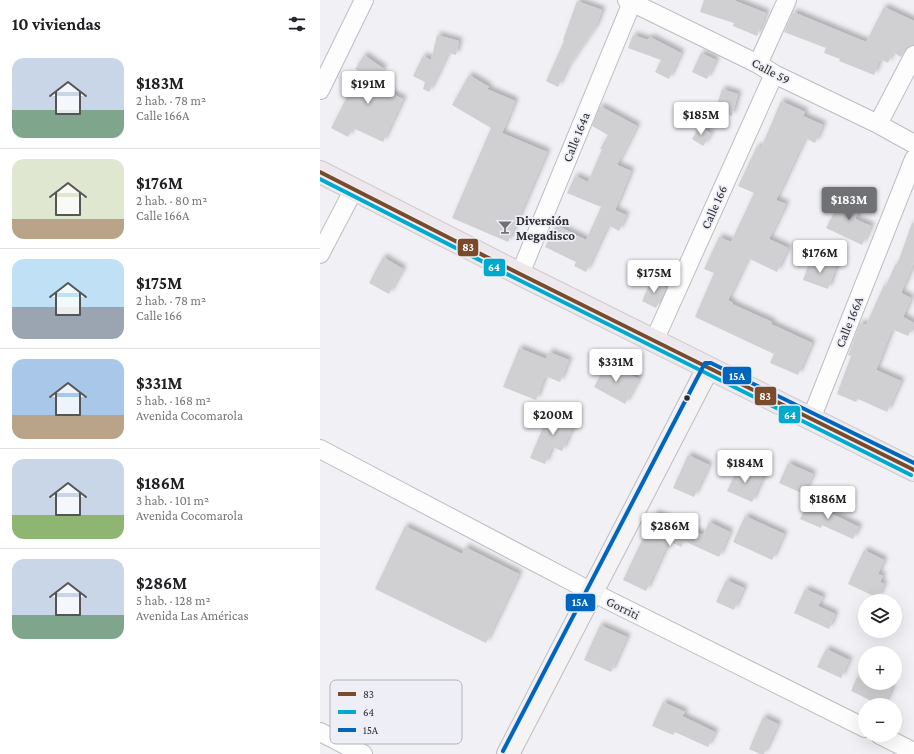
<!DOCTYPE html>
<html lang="es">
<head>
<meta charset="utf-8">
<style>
  :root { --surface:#fff; --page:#f2f2f2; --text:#202124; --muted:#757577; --line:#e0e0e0; --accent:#707174 }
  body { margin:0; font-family:"Crimson Pro",serif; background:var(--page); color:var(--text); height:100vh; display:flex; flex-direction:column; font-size:15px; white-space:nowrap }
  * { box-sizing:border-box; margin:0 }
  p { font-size:13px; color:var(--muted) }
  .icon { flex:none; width:22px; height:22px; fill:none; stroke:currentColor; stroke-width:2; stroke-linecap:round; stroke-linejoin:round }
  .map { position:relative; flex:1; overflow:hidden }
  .drawer { display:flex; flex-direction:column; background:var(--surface); width:320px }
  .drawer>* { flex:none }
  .tools { position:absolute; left:538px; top:594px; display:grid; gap:8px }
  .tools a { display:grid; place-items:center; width:44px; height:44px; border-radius:50%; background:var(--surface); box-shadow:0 4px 16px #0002; font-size:20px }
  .price { position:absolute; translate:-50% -34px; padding:0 9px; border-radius:4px; background:#fff; color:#222; font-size:13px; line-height:26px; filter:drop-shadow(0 1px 2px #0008) }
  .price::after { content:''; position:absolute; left:50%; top:24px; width:12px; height:9px; margin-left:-6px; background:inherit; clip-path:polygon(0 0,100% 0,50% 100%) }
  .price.selected { background:var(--accent); color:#fff }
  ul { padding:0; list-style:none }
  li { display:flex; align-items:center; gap:12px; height:100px; padding:0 12px }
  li+li { border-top:1px solid var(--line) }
  li span { display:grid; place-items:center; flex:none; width:112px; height:80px; border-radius:12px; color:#555 }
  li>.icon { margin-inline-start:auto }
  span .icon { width:48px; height:48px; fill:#fffc; stroke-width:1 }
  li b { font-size:17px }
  h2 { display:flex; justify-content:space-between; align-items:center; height:48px; padding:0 12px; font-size:17px }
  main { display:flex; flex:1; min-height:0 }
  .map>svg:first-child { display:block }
</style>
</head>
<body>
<main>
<section class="drawer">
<h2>10 viviendas<svg class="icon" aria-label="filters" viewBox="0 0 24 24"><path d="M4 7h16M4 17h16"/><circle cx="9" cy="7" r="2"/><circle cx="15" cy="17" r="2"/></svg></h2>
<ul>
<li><span style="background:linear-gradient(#c9d6e8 65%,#7fa58c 0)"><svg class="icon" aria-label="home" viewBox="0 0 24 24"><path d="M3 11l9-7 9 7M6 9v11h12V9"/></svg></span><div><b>$183M</b><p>2 hab. · 78 m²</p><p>Calle 166A</p></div></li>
<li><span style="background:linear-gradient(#dfe7d0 75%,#b9a48a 0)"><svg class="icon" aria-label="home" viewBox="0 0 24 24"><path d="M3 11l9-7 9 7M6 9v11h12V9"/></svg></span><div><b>$176M</b><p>2 hab. · 80 m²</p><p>Calle 166A</p></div></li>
<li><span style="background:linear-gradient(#bfe0f5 60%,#9aa5b1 0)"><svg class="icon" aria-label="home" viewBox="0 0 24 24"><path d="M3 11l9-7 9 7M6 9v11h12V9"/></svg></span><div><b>$175M</b><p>2 hab. · 78 m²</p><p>Calle 166</p></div></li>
<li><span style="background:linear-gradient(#a9c7e8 70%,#b9a48a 0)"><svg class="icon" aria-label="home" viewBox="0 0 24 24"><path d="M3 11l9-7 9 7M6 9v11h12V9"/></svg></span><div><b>$331M</b><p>5 hab. · 168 m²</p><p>Avenida Cocomarola</p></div></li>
<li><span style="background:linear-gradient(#c9d6e8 70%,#8fb573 0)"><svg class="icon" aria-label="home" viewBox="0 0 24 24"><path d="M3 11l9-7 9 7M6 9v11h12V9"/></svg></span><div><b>$186M</b><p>3 hab. · 101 m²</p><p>Avenida Cocomarola</p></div></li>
<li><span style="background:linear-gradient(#c9d6e8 70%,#7fa58c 0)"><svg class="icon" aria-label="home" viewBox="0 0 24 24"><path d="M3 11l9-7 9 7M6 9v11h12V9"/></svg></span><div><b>$286M</b><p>5 hab. · 128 m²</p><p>Avenida Las Américas</p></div></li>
</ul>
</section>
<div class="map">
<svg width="594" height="754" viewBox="0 0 594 754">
  <defs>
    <filter id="shadow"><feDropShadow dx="3.5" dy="-3.5" stdDeviation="2" flood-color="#0004"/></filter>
  </defs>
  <rect width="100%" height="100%" fill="#f0f0f5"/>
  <path fill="#d0d0d3" filter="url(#shadow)" d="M384,0h29l33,13 -9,23 -24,-10 1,-3 -34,-11z
    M257,1l25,9 -6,16 -29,42 -9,19 -12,-6 18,-40 -1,-1z
    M564,7l30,14v24l-6,1 -7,11 -8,-5 -5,11 -8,-4 -6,16 -35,-14 1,-2 -16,-6 2,-5 -42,-16 9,-20 73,30z
    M117,35l22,6 -3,14 -8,-2 -19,39 -6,-3 2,-7 -12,-6 10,-20 8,4z
    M313,35l15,5 2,-3 31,16 -12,26 -14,-7 6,-12 -33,-12z
    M381,53l15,7 -9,19 -15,-7z
    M44,55l20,14 -11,16 30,14 -20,43 -30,-14 -5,9 -17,-9 29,-56 -5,-3z
    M149,75l20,12 -2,2 28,12 -13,32 45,19 -39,90 -56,-24 39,-90 -39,-23z
    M402,89l16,5 -6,22 -17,-5z
    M461,101l24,11 -2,4 20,9 -8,18 -10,-5 -29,62 10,4 -17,35 19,9 -11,24 -29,-14 -20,42 5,3 -1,1 40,18 -1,2 41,19 -14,32 -28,-12 4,-9 -79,-37 19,-44 -10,-4 15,-32 12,5 23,-49 -16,-7 19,-40 4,2z
    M280,106l37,20 -20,39 14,6 -16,39 11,5 -7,16 -11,-6 -22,47 -12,-6 2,-4 -31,-15 11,-22 30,15 15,-33 -34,-14 8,-17 13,6 14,-33h-2l8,-14 -16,-9z
    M380,126l11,8 -8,12 -11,-7z
    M526,194l17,8 -8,17 16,7 -9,19 -36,-17 10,-19 2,1z
    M592,223h2v39l-13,31 10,5 -8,19 11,6v1l-6,12 -16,-7 -16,41 25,11 -14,31 -29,-13 -2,3 -19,-8 14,-38 -3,-1 12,-32 6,2 18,-40 2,1 9,-21h2z
    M63,257l20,12 -14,25 -20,-11z
    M491,258l25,9 -8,22 -25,-9z
    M331,281l15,7 -10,20 -14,-7z
    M199,348l27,11 3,-7 20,8 -9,22 -15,-6 -9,24 -33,-13z
    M287,363l32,16 -14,25 -31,-17z
    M231,409l25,11 -14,31 -10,-4 -7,17 -15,-6z
    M368,455l21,10 -15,32 -21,-9z
    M468,463l25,11 -9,20 -25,-11z
    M419,466l24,11 -11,25 -25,-11z
    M488,501l21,9 -1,2 31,15 -6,12 -31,-14 -1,3 -21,-9z
    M335,513l48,22 6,-13 21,10 -11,25 -35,-16 -3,6 -12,-6 -23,50 -23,-11z
    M425,516l39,18 -12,26 -39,-18z
    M85,526l57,28 3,-7 54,27 -33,69 -111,-54z
    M544,550l20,10 -6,14 5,2 -3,6 4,2 -6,14 -30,-14z
    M406,580l18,8 -10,22 -18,-8z
    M485,589l18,8 -5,9 17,8 -6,15 -35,-16z
    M280,625l27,12 -16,35 -27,-12z
    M506,649l23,11 -8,18 -24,-11z
    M537,677l8,3v3h15l12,5 -8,17h-4l-29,-14z
    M343,702l22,10 -3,4 33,16 -7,15 -33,-15 -2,3 -21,-9z
    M443,717l15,7 -14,30h-4l-11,-5z"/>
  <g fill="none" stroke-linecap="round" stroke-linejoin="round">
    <defs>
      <path id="minor" d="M307,0l131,64 16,10 104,50 36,20
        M438,64l29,-64
        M0,90l44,-90
        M558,124l36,-69
        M0,254l34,-65
        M200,274l113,-274
        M334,341l120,-267
        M491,419l103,-260
        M0,449l272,143 273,136
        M0,732l43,22
        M560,735l34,17"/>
      <path id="secondary" d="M188,754l200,-386"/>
      <path id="primary" d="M0,172l200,102 394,196"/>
    </defs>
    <use href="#minor" stroke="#bdbdc1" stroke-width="20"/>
    <use href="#secondary" stroke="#bdbdc1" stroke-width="24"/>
    <use href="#primary" stroke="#cbcbcd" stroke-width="24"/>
    <use href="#minor" stroke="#fdfdfe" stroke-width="18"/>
    <use href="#secondary" stroke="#f5f3f4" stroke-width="22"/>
    <use href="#primary" stroke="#eee7eb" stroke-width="22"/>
    <defs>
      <path id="bus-1" d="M0,172l200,102 394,196"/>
      <path id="bus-2" d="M0,179l197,100 394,196"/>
      <path id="bus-3" d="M183,751l202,-388h6l203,100"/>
    </defs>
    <use href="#bus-1" stroke="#eeeef7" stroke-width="7"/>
    <use href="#bus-2" stroke="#eeeef7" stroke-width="7"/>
    <use href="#bus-3" stroke="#eeeef7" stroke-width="7"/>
    <use href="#bus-1" stroke="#7a4b2a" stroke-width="4"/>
    <use href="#bus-2" stroke="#00a9ce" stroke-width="4"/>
    <use href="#bus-3" stroke="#0065bd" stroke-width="4"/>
  </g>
  <defs>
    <symbol id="bar-bare" viewBox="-9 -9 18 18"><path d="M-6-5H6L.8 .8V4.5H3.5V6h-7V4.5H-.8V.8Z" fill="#707174" stroke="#eeeef7" stroke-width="2.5" paint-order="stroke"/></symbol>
  </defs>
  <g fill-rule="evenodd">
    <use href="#bar-bare" x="175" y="217" width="20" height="20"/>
  </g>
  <circle fill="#2b2c2f" stroke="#eeeef7" stroke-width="1.5" cx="367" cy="398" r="3.5"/>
  <g text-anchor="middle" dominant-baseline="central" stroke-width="3.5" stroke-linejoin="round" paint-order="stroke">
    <g font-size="13" fill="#2b2c2f" stroke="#eeeef7">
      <text transform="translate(451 71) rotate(28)">Calle 59</text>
      <text transform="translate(256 137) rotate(-68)">Calle 164a</text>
      <text transform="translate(394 207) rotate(-66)">Calle 166</text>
      <text transform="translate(529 322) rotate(-68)">Calle 166A</text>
      <text transform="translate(303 608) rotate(26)">Gorriti</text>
    </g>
    <g font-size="13" font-weight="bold" fill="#2b2c2f" stroke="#eeeef7" text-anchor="start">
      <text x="196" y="220">Diversión<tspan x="196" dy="15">Megadisco</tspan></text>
    </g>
  </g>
  <rect x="10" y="680" width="132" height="64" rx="6" fill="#eeeef7" stroke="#b4b4bb" stroke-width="1"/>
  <rect x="18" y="692" width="18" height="4" fill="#7a4b2a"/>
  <rect x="18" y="710" width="18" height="4" fill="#00a9ce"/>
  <rect x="18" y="728" width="18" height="4" fill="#0065bd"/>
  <g font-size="11" fill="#2b2c2f">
    <text x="43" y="698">83</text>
    <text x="43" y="716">64</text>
    <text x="43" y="734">15A</text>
  </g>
  <g stroke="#eeeef7" stroke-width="1.5">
    <rect x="137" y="238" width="22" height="19" rx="4" fill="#7a4b2a"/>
    <rect x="163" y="258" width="23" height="19" rx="4" fill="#00a9ce"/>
    <rect x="402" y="366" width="30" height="19" rx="4" fill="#0065bd"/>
    <rect x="434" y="386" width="23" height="20" rx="4" fill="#7a4b2a"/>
    <rect x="458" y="405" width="23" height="19" rx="4" fill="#00a9ce"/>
    <rect x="245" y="593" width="31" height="19" rx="4" fill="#0065bd"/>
  </g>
  <g font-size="11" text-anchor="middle" font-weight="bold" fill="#fff">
    <text x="148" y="251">83</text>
    <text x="174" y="271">64</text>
    <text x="417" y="380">15A</text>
    <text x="445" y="400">83</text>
    <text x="470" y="419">64</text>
    <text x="260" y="606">15A</text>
  </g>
</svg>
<div class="tools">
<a><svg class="icon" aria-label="layers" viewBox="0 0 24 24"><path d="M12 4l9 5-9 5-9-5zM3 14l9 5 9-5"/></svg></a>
<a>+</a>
<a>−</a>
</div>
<b class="price" style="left:48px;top:105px">$191M</b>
<b class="price" style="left:381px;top:136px">$185M</b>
<b class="price selected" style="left:529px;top:221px">$183M</b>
<b class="price" style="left:500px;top:274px">$176M</b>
<b class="price" style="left:334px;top:294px">$175M</b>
<b class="price" style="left:296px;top:383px">$331M</b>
<b class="price" style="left:233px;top:436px">$200M</b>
<b class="price" style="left:425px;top:484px">$184M</b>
<b class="price" style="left:508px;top:520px">$186M</b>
<b class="price" style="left:350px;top:547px">$286M</b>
</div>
</main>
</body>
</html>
